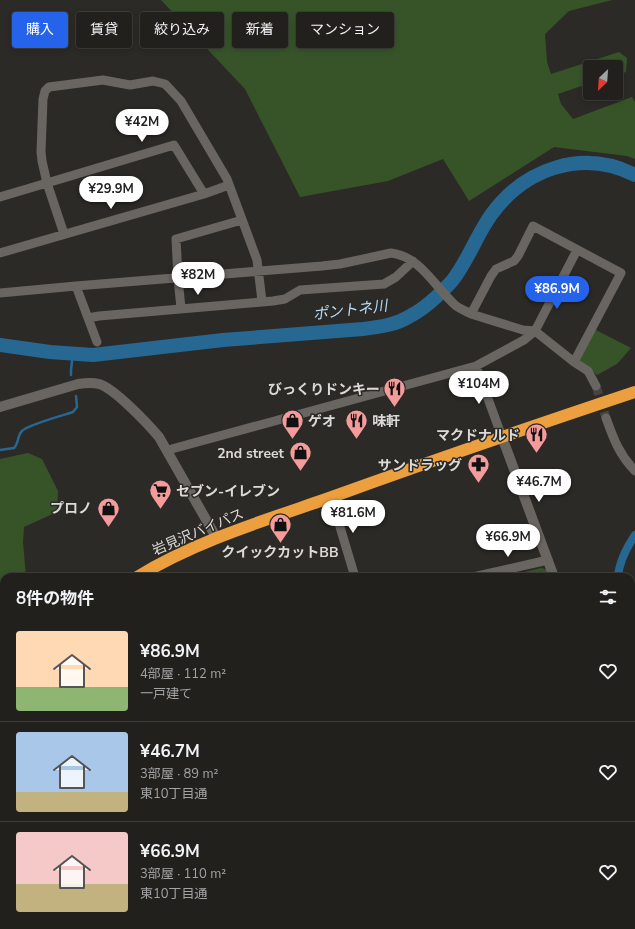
<!DOCTYPE html>
<html lang="ja">
<head>
<meta charset="utf-8">
<style>
  :root { --surface:#21201c; --page:#2d2d29; --text:#f1f3f6; --muted:#a2a3a3; --line:#3e3e3b; --accent:#2563eb }
  body { margin:0; font-family:"Nunito Sans","Noto Sans JP",sans-serif; background:var(--page); color:var(--text); height:100vh; display:flex; flex-direction:column; font-size:15px; white-space:nowrap }
  * { box-sizing:border-box; margin:0 }
  p { font-size:13px; color:var(--muted) }
  .icon { flex:none; width:22px; height:22px; fill:none; stroke:currentColor; stroke-width:2; stroke-linecap:round; stroke-linejoin:round }
  .map { position:relative; flex:1; overflow:hidden }
  .sheet { position:absolute; left:0px; top:573px; width:635px; height:356px; display:flex; flex-direction:column; background:var(--surface); border-radius:12px 12px 0 0; box-shadow:0 2px 6px #0003,0 0 0 1px var(--line) }
  .sheet>* { flex:none }
  .guide { position:absolute; left:12px; top:12px; width:400px; height:36px; display:flex; gap:8px }
  .needle { width:26px; rotate:205deg }
  .tools { position:absolute; left:583px; top:60px; display:grid; gap:8px }
  .tools a { display:grid; place-items:center; width:40px; height:40px; border-radius:4px; background:var(--surface); box-shadow:0 2px 6px #0003,0 0 0 1px var(--line); font-size:20px }
  .price { position:absolute; translate:-50% -34px; padding:0 9px; border-radius:14px; background:#fff; color:#222; font-size:13px; line-height:26px; filter:drop-shadow(0 1px 2px #0008) }
  .price::after { content:''; position:absolute; left:50%; top:24px; width:12px; height:9px; margin-left:-6px; background:inherit; clip-path:polygon(0 0,100% 0,50% 100%) }
  .price.on { background:var(--accent); color:#fff }
  ul { padding:0; list-style:none }
  li { display:flex; align-items:center; gap:12px; height:100px; padding:0 16px }
  li+li { border-top:1px solid var(--line) }
  li span { display:grid; place-items:center; flex:none; width:112px; height:80px; border-radius:4px; color:#555 }
  li>.icon { margin-inline-start:auto }
  span .icon { width:48px; height:48px; fill:#fffc; stroke-width:1 }
  li b { font-size:17px }
  h2 { display:flex; justify-content:space-between; align-items:center; height:48px; padding:0 16px; font-size:17px }
  .chip { padding:0 14px; border-radius:4px; background:var(--surface); box-shadow:0 2px 6px #0003,0 0 0 1px var(--line); font-size:14px; line-height:36px }
  .chip.on { background:var(--accent); color:#fff }
  .map>svg:first-child { display:block }
</style>
</head>
<body>
<div class="map">
<svg width="635" height="929" viewBox="0 0 635 929">
  <rect width="100%" height="100%" fill="#2c2a26"/>
  <path fill="#375429" d="M161,0h451l-43,11 -24,23 2,28 4,12 68,-22 8,6 -1,14 -10,3v-8h-26v16l-32,11 3,10 12,15 59,-22 3,5v57l-8,-3 -73,-9 -85,54 -26,-42 -55,22 -88,16 -55,-108z
    M594,329l37,19 -14,16 -20,11 -7,-7 -13,-7z
    M28,453l14,6 16,32 -1,21 -33,15 -1,15 3,35h-22v91l-4,4v-213z
    M541,568l32,9h-69z
    M631,658l4,5v114l-4,1z
    M4,713v173l-4,1v-169z"/>
  <g fill="none" stroke-linecap="round" stroke-linejoin="round">
    <path stroke="#276893" stroke-width="2.5" d="M71,375v-5l2,-17
      M0,450l14,-2c5,-5 3,-12 8,-17 5,-6 42,-16 51,-19l4,-5 -1,-11"/>
    <path stroke="#276893" stroke-width="8" d="M618,577c1,-15 9,-30 17,-42
      M631,631l4,8"/>
    <path stroke="#276893" stroke-width="14" d="M0,345l50,7 43,3 130,-15 140,-11c16,-2 33,-4 47,-13 14,-7 31,-23 42,-35 16,-20 24,-45 39,-66 33,-46 91,-67 144,-40"/>
    <path stroke="#464441" stroke-width="9" stroke-dasharray="9 4.5" stroke-linecap="butt" d="M596,386l10,32"/>
    <path stroke="#696662" stroke-width="9" d="M0,197l47,-14 -5,-22 -1,-9 2,-53 2,-8 4,-4 54,-7 27,5 23,-4 12,3 3,3 13,14 46,78 30,81 5,41
      M64,234l-17,-51 127,-38 30,49
      M0,253l204,-59 25,-9
      M76,286l246,-20 18,-2 51,-11c29,3 44,34 64,52 5,4 11,6 16,9l20,-38 5,-7 18,-8 4,-5 15,-30 88,47 -47,89 14,9 8,15
      M0,293l76,-7 12,32 11,-2 174,-15 12,-2 15,-9 84,-6 12,-7 17,-16
      M181,308l-3,-30 -2,-39 66,-19
      M88,318l9,24
      M574,362l-39,-31 42,-81
      M476,366l26,71
      M606,418c8,22 13,36 29,53
      M168,450l308,-84 48,-26 11,-9 -12,-1 -52,-16
      M331,497l24,80
      M473,577l75,-17
      M631,858l4,-1
      M631,920h4
      M26,925l1,4
      M208,925l1,4
      M305,925v4
      M445,925l1,4
      M524,925l1,4
      M218,929l25,-4
      M582,929l23,-4"/>
    <path stroke="#696662" stroke-width="10" d="M0,407l78,-23c7,-1 14,-2 21,0 15,4 49,40 60,53l57,100
      M502,437l52,140
      M631,788l4,-1
      M631,822l4,21
      M0,896l4,-1"/>
    <path stroke="#ec9f3f" stroke-width="12" d="M137,577c59,-36 126,-56 192,-79 102,-37 204,-72 306,-106
      M0,693l4,-5"/>
  </g>
  <defs>
    <symbol id="restaurant-pin" viewBox="-11 -11 22 30"><path d="M0 17L-7.5 6A9.5 9.5 0 1 1 7.5 6Z" fill="#f59b9b" stroke="#2c2a26"/><path d="M-5-6h1v4h1v-4h1v4h1v-4h1v5L-1.5 .5V6h-2V.5L-5-1ZM5-6V6H3V1.5H1.5Q1.5-4 5-6Z" fill="#111"/></symbol>
    <symbol id="shop-pin" viewBox="-11 -11 22 30"><path d="M0 17L-7.5 6A9.5 9.5 0 1 1 7.5 6Z" fill="#f59b9b" stroke="#2c2a26"/><path d="M-5-2.5h2.3a2.7 3.5 0 0 1 5.4 0H5L5.5 6h-11ZM-1.5-2.5h3a1.5 2.3 0 0 0-3 0Z" fill="#111"/></symbol>
    <symbol id="pharmacy-pin" viewBox="-11 -11 22 30"><path d="M0 17L-7.5 6A9.5 9.5 0 1 1 7.5 6Z" fill="#f59b9b" stroke="#2c2a26"/><path d="M-2-6h4v4h4v4h-4v4h-4v-4h-4v-4h4Z" fill="#111"/></symbol>
    <symbol id="supermarket-pin" viewBox="-11 -11 22 30"><path d="M0 17L-7.5 6A9.5 9.5 0 1 1 7.5 6Z" fill="#f59b9b" stroke="#2c2a26"/><path d="M-6-5.5h2.5l.6 2H6L4.5 2H-2.5L-4.4-4H-6ZM-1.5 3.2a1.3 1.3 0 1 0 .1 0ZM3 3.2a1.3 1.3 0 1 0 .1 0Z" fill="#111"/></symbol>
  </defs>
  <g fill-rule="evenodd">
    <use href="#restaurant-pin" x="382" y="376" width="25" height="34"/>
    <use href="#shop-pin" x="280" y="408" width="25" height="34"/>
    <use href="#restaurant-pin" x="344" y="408" width="25" height="34"/>
    <use href="#restaurant-pin" x="524" y="422" width="25" height="34"/>
    <use href="#shop-pin" x="288" y="440" width="25" height="34"/>
    <use href="#pharmacy-pin" x="466" y="452" width="25" height="34"/>
    <use href="#supermarket-pin" x="148" y="478" width="25" height="34"/>
    <use href="#shop-pin" x="96" y="496" width="25" height="34"/>
    <use href="#shop-pin" x="268" y="512" width="25" height="34"/>
  </g>
  <g text-anchor="middle" dominant-baseline="central" stroke-width="3" stroke-linejoin="round" paint-order="stroke">
    <g font-size="14" font-weight="bold" fill="#dcdad8" stroke="#2c2a26" text-anchor="end">
      <text x="380" y="389">びっくりドンキー</text>
      <text x="308" y="421" text-anchor="start">ゲオ</text>
      <text x="372" y="421" text-anchor="start">味軒</text>
      <text x="520" y="435">マクドナルド</text>
      <text x="284" y="453">2nd street</text>
      <text x="462" y="465">サンドラッグ</text>
      <text x="176" y="491" text-anchor="start">セブン-イレブン</text>
      <text x="92" y="508">プロノ</text>
      <text x="280" y="552" text-anchor="middle">クイックカットBB</text>
    </g>
    <g font-size="14" fill="#dcdad8" stroke="#2c2a26">
      <text transform="translate(198 532) rotate(-23)">岩見沢バイパス</text>
    </g>
    <g font-size="15" font-style="italic" fill="#b5ddfb" stroke="#2c2a26">
      <text transform="translate(350 310) rotate(-7)">ポントネ川</text>
    </g>
  </g>
</svg>
<div class="tools">
<a><svg class="needle" viewBox="-14 -14 28 28"><path d="M0-13l5 13h-10z" fill="#e53935"/><path d="M0 13l5-13h-10z" fill="#a2a3a3"/></svg></a>
</div>
<b class="price" style="left:142px;top:143px">¥42M</b>
<b class="price" style="left:111px;top:210px">¥29.9M</b>
<b class="price" style="left:198px;top:296px">¥82M</b>
<b class="price on" style="left:557px;top:310px">¥86.9M</b>
<b class="price" style="left:479px;top:405px">¥104M</b>
<b class="price" style="left:539px;top:503px">¥46.7M</b>
<b class="price" style="left:353px;top:534px">¥81.6M</b>
<b class="price" style="left:508px;top:558px">¥66.9M</b>
<div class="guide">
<a class="chip on">購入</a>
<a class="chip">賃貸</a>
<a class="chip">絞り込み</a>
<a class="chip">新着</a>
<a class="chip">マンション</a>
</div>
<section class="sheet">
<h2>8件の物件<svg class="icon" aria-label="filters" viewBox="0 0 24 24"><path d="M4 7h16M4 17h16"/><circle cx="9" cy="7" r="2"/><circle cx="15" cy="17" r="2"/></svg></h2>
<ul>
<li><span style="background:linear-gradient(#ffd9b3 70%,#8fb573 0)"><svg class="icon" aria-label="home" viewBox="0 0 24 24"><path d="M3 11l9-7 9 7M6 9v11h12V9"/></svg></span><div><b>¥86.9M</b><p>4部屋 · 112 m²</p><p>一戸建て</p></div><svg class="icon" aria-label="heart" viewBox="0 0 24 24"><path d="M12 20l-8-8c-3-5 5-10 8-4 3-6 11-1 8 4z"/></svg></li>
<li><span style="background:linear-gradient(#a9c7e8 75%,#c2b280 0)"><svg class="icon" aria-label="home" viewBox="0 0 24 24"><path d="M3 11l9-7 9 7M6 9v11h12V9"/></svg></span><div><b>¥46.7M</b><p>3部屋 · 89 m²</p><p>東10丁目通</p></div><svg class="icon" aria-label="heart" viewBox="0 0 24 24"><path d="M12 20l-8-8c-3-5 5-10 8-4 3-6 11-1 8 4z"/></svg></li>
<li><span style="background:linear-gradient(#f6c9c9 65%,#c2b280 0)"><svg class="icon" aria-label="home" viewBox="0 0 24 24"><path d="M3 11l9-7 9 7M6 9v11h12V9"/></svg></span><div><b>¥66.9M</b><p>3部屋 · 110 m²</p><p>東10丁目通</p></div><svg class="icon" aria-label="heart" viewBox="0 0 24 24"><path d="M12 20l-8-8c-3-5 5-10 8-4 3-6 11-1 8 4z"/></svg></li>
</ul>
</section>
</div>
</body>
</html>
